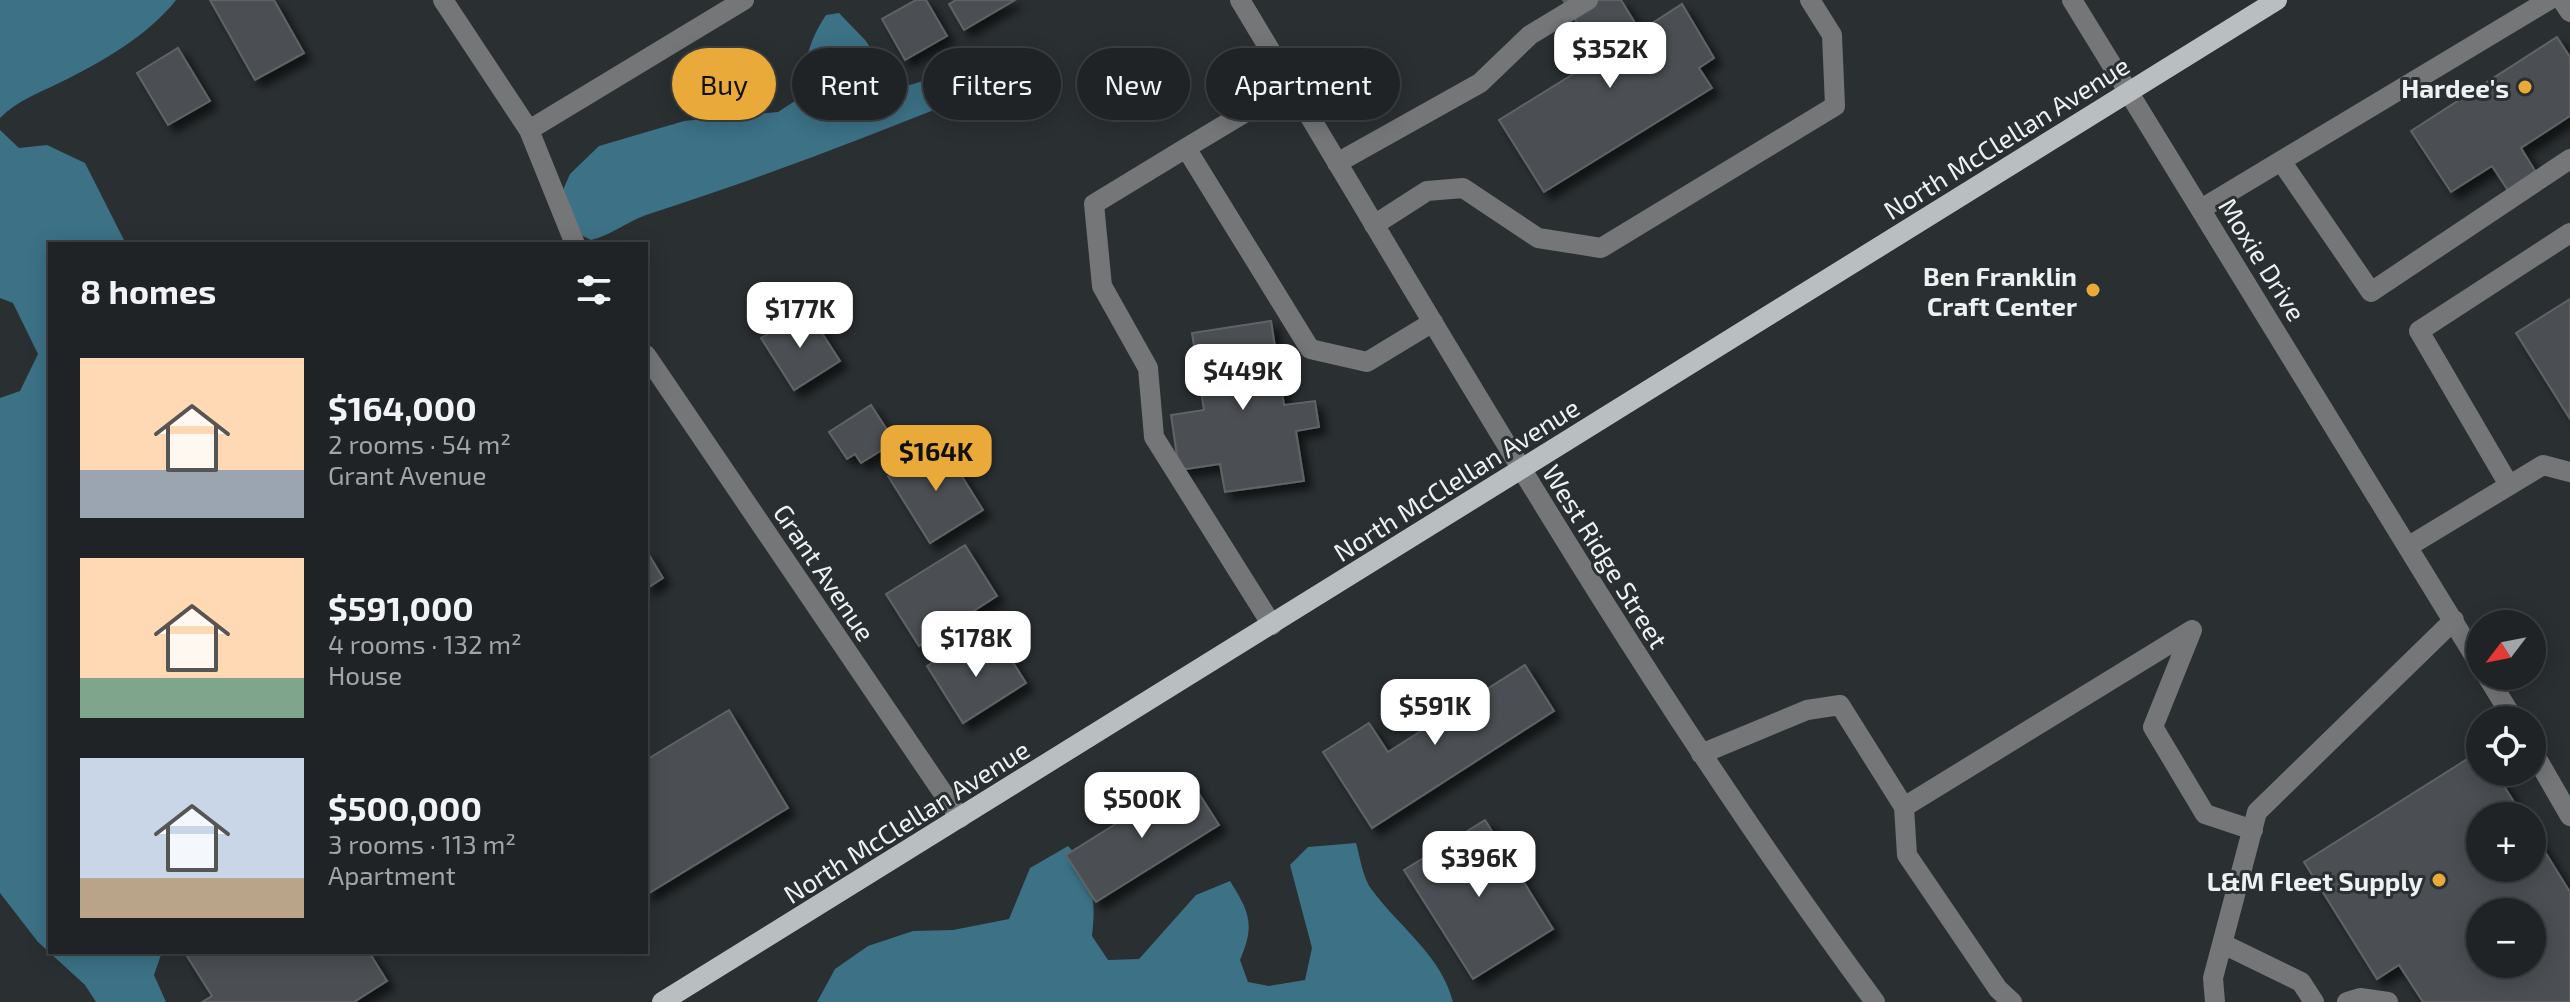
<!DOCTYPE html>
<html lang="en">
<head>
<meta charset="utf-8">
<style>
  :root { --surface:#202325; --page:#2d2f32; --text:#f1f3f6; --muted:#a2a4a7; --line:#3d4042; --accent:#eaaa39 }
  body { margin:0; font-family:"Exo 2",sans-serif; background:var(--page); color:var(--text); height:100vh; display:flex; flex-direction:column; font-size:30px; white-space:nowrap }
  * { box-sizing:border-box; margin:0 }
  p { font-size:26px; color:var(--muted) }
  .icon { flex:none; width:44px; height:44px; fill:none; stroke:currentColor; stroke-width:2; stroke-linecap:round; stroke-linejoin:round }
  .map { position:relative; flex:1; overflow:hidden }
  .details { position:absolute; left:48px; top:242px; width:600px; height:712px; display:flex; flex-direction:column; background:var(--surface); border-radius:0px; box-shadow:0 4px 20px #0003,0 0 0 2px var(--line) }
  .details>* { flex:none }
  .banner { position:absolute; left:672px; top:48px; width:760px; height:72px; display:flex; gap:16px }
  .needle { width:52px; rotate:238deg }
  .tools { position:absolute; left:2466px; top:610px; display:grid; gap:16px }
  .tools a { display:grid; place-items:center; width:80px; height:80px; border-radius:50%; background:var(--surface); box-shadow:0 4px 20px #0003,0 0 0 2px var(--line); font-size:40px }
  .price { position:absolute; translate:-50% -68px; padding:0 18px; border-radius:16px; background:#fff; color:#222; font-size:26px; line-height:52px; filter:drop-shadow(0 2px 4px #0008) }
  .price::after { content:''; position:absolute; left:50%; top:48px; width:24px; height:18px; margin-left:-12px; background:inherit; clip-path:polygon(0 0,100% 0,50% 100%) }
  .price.selected { background:var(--accent); color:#111 }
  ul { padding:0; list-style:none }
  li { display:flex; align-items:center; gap:24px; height:200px; padding:0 32px }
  li span { display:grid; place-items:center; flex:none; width:224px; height:160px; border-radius:0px; color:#555 }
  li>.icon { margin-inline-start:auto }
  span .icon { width:96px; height:96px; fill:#fffc; stroke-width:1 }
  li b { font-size:34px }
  h2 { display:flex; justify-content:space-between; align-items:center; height:96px; padding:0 32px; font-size:34px }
  .tag { padding:0 28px; border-radius:36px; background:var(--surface); box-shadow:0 4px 20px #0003,0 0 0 2px var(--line); font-size:28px; line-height:72px }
  .tag.selected { background:var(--accent); color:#111 }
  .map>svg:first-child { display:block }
</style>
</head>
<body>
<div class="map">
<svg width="2570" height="1002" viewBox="0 0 2570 1002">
  <defs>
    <filter id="shadow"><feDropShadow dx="7" dy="7" stdDeviation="4" flood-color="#0009"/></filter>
  </defs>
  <rect width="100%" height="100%" fill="#2a2f31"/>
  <path fill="#3c7186" d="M0,0h176c-28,36 -76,63 -117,83 -22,11 -41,17 -59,35z
    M839,13l27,28 22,35 22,9 60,-19 27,3 1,9 -29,18c-107,43 -213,84 -323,119 -20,7 -34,20 -55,25l-16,-8 -12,-42 7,-16 29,-28 85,-25 94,-9 23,-15c2,-31 8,-57 25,-82z
    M0,130l19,18 28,-3 38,18 41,81h-76v708h112l-8,23 12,27h-70l-11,-17 -47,-43 -38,-49v-495l20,-7 18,-37 -25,-51 -13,-5z
    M1356,843c4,14 7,36 16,47 28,38 69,65 81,112h-636l18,-33 33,-23 45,-15 40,-1 56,-11 21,-51 38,-22c26,26 28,55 24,90l16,24 31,-1 57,-64 34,-14c20,32 25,44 10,79l8,22 21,4 36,-6 7,-32 -22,-83 18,-18z"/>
  <path fill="#4b5052" stroke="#5f6466" stroke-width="2" fill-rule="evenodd" filter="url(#shadow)" d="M210,0h64l30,53 -49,27z
    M916,0h10l21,36 -42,24 -23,-41z
    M956,0h59l-51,30 -15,-26z
    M1563,0h58l19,31 42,-27 32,54 -15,10 13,20 -168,104 -45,-72 100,-62z
    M2557,37l13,20v59l-49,32 16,26 -28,18 -17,-26 -41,26 -40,-61z
    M178,48l32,53 -42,24 -31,-52z
    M2570,299v120l-54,-86z
    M807,310l33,51 -46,29 -33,-52z
    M1271,321l13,84 31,-4 4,26 -23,4 8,50 -79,11 -5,-28 -41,6 -8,-55 33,-5 -12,-77z
    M871,405l24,37 -34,21 -6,-9 -8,5 -18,-27z
    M941,443l42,67 -53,33 -42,-67z
    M965,545l32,51 -78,50 -33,-52z
    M646,550l17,28 -17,11z
    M999,640l27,43 -63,40 -36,-57 32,-20 9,14z
    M1525,665l29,46 -182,117 -49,-76 46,-29 19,29z
    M729,710l59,98 -142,87v-135z
    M2480,751v21h15l28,44h-43v52h52v-37l38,61v110h-147l-24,-37 -22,14 -73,-117zM2480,912h52v52h-52z
    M1189,778l30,47 -123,77 -30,-47z
    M1485,820l68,109 -80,50 -69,-109z
    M369,952l18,29 -33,21h-152l10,-6 -27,-43z"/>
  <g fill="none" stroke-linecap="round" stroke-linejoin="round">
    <path stroke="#747677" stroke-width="20" d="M443,0l86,130 46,114
      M1240,0c204,339 400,684 635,1002
      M2072,0l408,665
      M2562,0l8,12
      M529,130l215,-130
      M1186,148l105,-63
      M2281,161l90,131 199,-133
      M1337,163l143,-80 50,-48 58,-35
      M2201,209l348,-209
      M1374,225l53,-34 36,-3 75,50 63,10 234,-142 -3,-71 -22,-35
      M646,355l314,463
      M2509,485l-90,-154 151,-98
      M2409,546l134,-81 27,7
      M1272,625l-118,-188 -6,-69 -46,-82 -8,-82 92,-56 124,201 57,13 66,-40
      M2192,630l-39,97 52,87 48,16
      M2487,676l27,44
      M2532,750l38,66
      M1701,754l106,-44 33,-5 64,102 3,48 91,134 14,13
      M1904,807l288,-177
      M2223,944l78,38 13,20
      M2215,1002l-2,-24 44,-166 197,-192
      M2347,1002l13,-4 28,4"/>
    <path stroke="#b9bec1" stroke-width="20" d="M662,1002l1615,-1002"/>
  </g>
  <g fill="#eaaa39" stroke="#2a2f31" stroke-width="3">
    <circle cx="2525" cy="87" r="8"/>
    <circle cx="2093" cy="290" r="8"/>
    <circle cx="2439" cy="880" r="8"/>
  </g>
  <g text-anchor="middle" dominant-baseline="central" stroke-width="6" stroke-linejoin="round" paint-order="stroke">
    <g font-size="26" font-weight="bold" fill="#eef1f2" stroke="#2a2f31" text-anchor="end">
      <text x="2509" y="87">Hardee's</text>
      <text x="2077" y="275">Ben Franklin<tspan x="2077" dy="30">Craft Center</tspan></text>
      <text x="2423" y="880">L&amp;M Fleet Supply</text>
    </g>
    <g font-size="26" fill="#eef1f2" stroke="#2a2f31">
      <text transform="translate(2006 137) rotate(-32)">North McClellan Avenue</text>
      <text transform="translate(2263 259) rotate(58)">Moxie Drive</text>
      <text transform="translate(1456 479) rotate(-32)">North McClellan Avenue</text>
      <text transform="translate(1606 556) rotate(58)">West Ridge Street</text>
      <text transform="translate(825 572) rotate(56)">Grant Avenue</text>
      <text transform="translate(906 821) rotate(-32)">North McClellan Avenue</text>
    </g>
  </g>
</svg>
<div class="tools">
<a><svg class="needle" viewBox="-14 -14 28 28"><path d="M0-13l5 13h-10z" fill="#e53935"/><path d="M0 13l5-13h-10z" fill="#a2a4a7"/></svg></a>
<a><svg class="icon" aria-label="locate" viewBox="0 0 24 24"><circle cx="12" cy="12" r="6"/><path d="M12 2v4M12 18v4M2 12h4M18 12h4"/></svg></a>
<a>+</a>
<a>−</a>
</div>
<b class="price" style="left:1610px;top:90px">$352K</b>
<b class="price" style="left:800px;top:350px">$177K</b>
<b class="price" style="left:1243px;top:412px">$449K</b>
<b class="price selected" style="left:936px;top:493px">$164K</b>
<b class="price" style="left:976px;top:679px">$178K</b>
<b class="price" style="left:1435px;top:747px">$591K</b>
<b class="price" style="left:1142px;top:840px">$500K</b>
<b class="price" style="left:1479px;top:899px">$396K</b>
<div class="banner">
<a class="tag selected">Buy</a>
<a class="tag">Rent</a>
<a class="tag">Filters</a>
<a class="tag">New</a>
<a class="tag">Apartment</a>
</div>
<section class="details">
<h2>8 homes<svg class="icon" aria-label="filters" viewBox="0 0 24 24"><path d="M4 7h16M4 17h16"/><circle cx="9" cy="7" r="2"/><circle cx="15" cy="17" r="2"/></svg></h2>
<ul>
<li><span style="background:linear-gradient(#ffd9b3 70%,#9aa5b1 0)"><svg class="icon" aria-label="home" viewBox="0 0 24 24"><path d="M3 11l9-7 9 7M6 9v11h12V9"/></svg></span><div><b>$164,000</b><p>2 rooms · 54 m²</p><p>Grant Avenue</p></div></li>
<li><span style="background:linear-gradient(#ffd9b3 75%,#7fa58c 0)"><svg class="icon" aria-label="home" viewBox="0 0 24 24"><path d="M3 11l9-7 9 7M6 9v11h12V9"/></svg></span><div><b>$591,000</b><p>4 rooms · 132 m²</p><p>House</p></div></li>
<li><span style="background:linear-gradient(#c9d6e8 75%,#b9a48a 0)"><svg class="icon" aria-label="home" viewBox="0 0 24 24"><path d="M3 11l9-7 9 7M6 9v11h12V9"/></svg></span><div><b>$500,000</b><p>3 rooms · 113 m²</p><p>Apartment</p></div></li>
</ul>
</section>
</div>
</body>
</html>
